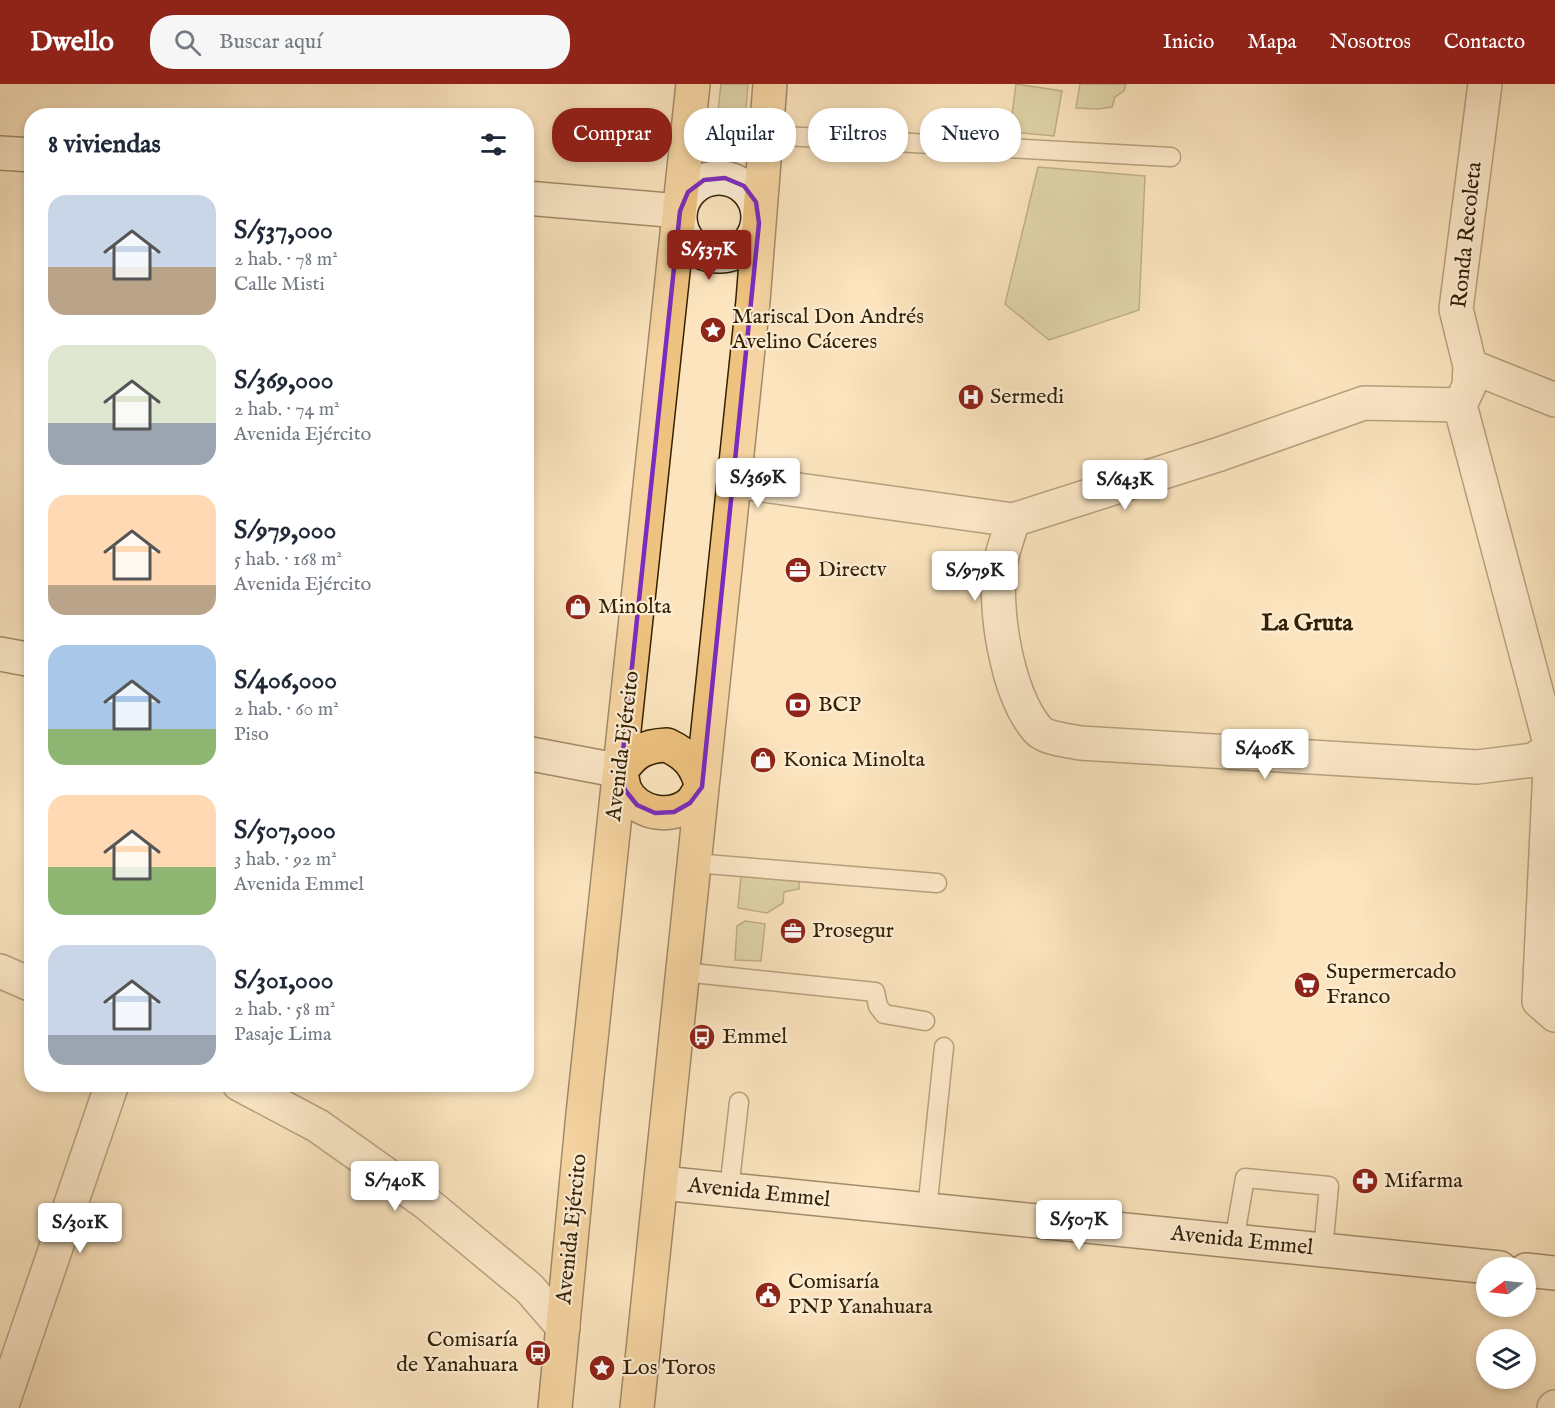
<!DOCTYPE html>
<html lang="es">
<head>
<meta charset="utf-8">
<style>
  :root { --surface:#fff; --page:#f6f6f7; --text:#1f2937; --muted:#747a83; --accent:#8f2418 }
  body { margin:0; font-family:"IM FELL English",serif; background:var(--page); color:var(--text); height:100vh; display:flex; flex-direction:column; font-size:22px; white-space:nowrap }
  * { box-sizing:border-box; margin:0 }
  p { font-size:20px; color:var(--muted) }
  .icon { flex:none; width:33px; height:33px; fill:none; stroke:currentColor; stroke-width:2; stroke-linecap:round; stroke-linejoin:round }
  .map { position:relative; flex:1; overflow:hidden }
  .panel { position:absolute; left:24px; top:24px; width:510px; height:984px; display:flex; flex-direction:column; background:var(--surface); border-radius:24px; box-shadow:0 3px 9px #0003 }
  .panel>* { flex:none }
  .guide { position:absolute; left:552px; top:24px; width:570px; height:54px; display:flex; gap:12px }
  .needle { width:39px; rotate:255deg }
  .buttons { position:absolute; left:1476px; top:1173px; display:grid; gap:12px }
  .buttons a { display:grid; place-items:center; width:60px; height:60px; border-radius:50%; background:var(--surface); box-shadow:0 3px 9px #0003; font-size:30px }
  .price { position:absolute; translate:-50% -51px; padding:0 14px; border-radius:6px; background:#fff; color:#222; font-size:20px; line-height:39px; filter:drop-shadow(0 2px 3px #0008) }
  .price::after { content:''; position:absolute; left:50%; top:36px; width:18px; height:14px; margin-left:-9px; background:inherit; clip-path:polygon(0 0,100% 0,50% 100%) }
  .price.current { background:var(--accent); color:#fff }
  ul { padding:0; list-style:none }
  li { display:flex; align-items:center; gap:18px; height:150px; padding:0 24px }
  li span { display:grid; place-items:center; flex:none; width:168px; height:120px; border-radius:18px; color:#555 }
  li>.icon { margin-inline-start:auto }
  span .icon { width:72px; height:72px; fill:#fffc; stroke-width:1 }
  li b { font-size:26px }
  h2 { display:flex; justify-content:space-between; align-items:center; height:72px; padding:0 24px; font-size:26px }
  .chip { padding:0 21px; border-radius:24px; background:var(--surface); box-shadow:0 3px 9px #0003; font-size:21px; line-height:54px }
  .chip.current { background:var(--accent); color:#fff }
  header { display:flex; align-items:center; gap:36px; box-sizing:border-box; height:84px; padding:0 30px; background:var(--accent); color:#fff }
  header strong { font-size:28px }
  nav { display:flex; gap:33px; margin-inline-start:auto; font-size:21px }
  .search { width:420px; height:54px; background:var(--page); display:flex; align-items:center; gap:15px; box-sizing:border-box; padding:0 21px; border-radius:24px; color:var(--muted); font-size:22px }
  .map>svg:first-child { display:block }
</style>
</head>
<body>
<header>
<strong>Dwello</strong>
<div class="search"><svg class="icon" aria-label="search" viewBox="0 0 24 24"><circle cx="10" cy="10" r="6"/><path d="M15 15l6 6"/></svg>Buscar aquí</div>
<nav><a>Inicio</a><a>Mapa</a><a>Nosotros</a><a>Contacto</a></nav>
</header>
<div class="map">
<svg width="1555" height="1324" viewBox="0 0 1555 1324">
  <rect width="100%" height="100%" fill="#fbe4be"/>
  <filter id="stains"><feTurbulence type="fractalNoise" baseFrequency=".00333" numOctaves="4"/><feColorMatrix values="0 0 0 0 .2 0 0 0 0 .09 0 0 0 0 .02 0 0 0 .5 -.17"/></filter>
  <radialGradient id="worn" r=".72"><stop offset=".6" stop-color="#630" stop-opacity="0"/><stop offset="1" stop-color="#630" stop-opacity=".3"/></radialGradient>
  <path fill="#bec492" stroke="#79724b" stroke-width="1.5" d="M721,0h27l-6,69 -28,-5z
    M1016,0l46,7 -8,45 -44,-4z
    M1080,0h46l-2,7 -9,6 -3,10 -14,2 -22,-1z
    M1038,83l107,9 -6,134 -90,30 -44,-36z
    M741,792l58,5v8l-15,3 -1,11 -16,10 -29,-5z
    M745,837l20,3 -4,37 -26,-1 2,-34z"/>
  <g fill="none" stroke-linecap="round" stroke-linejoin="round">
    <defs>
      <path id="lane" d="M766,51l405,22
        M694,779l243,20
        M683,888l192,20 3,14 6,8 41,7
        M729,1106l10,-88
        M927,1126l17,-163
        M1234,1157l11,-63 84,8 -6,64"/>
      <path id="street" d="M1485,0l-29,225 14,57 -1,20 -9,19 91,342 -12,254 16,14
        M1470,282l85,34
        M734,397l279,39 207,-66 144,-51 96,2
        M1013,436c-4,13 -9,27 -12,40 -9,45 6,134 36,169 8,10 31,11 43,14l397,24 57,-7 17,-13
        M0,887l32,14
        M239,1000l79,42 107,76 104,86 34,39
        M1,1324l111,-324
        M1554,1324l1,-1"/>
      <path id="secondary" d="M0,69l32,2
        M680 133a39 39 0 1 1 78 0a39 39 0 1 1-78 0Z
        M526,114l154,13
        M0,570l32,6
        M526,669l95,18
        M662,1099l838,85
        M1526,1186l29,3"/>
      <path id="primary" d="M667,661c21,10 29,20 35,42 -4,5 -7,12 -11,16 -20,17 -54,11 -66,-13 -2,-5 -3,-13 -4,-19 13,-19 23,-25 46,-26z
        M555,1324l28,-294 110,-1030
        M637,1324l116,-1107 17,-217"/>
    </defs>
    <use href="#lane" stroke="#665232" stroke-width="21"/>
    <use href="#street" stroke="#665232" stroke-width="36"/>
    <use href="#secondary" stroke="#342104" stroke-width="36"/>
    <use href="#primary" stroke="#342104" stroke-width="36"/>
    <use href="#lane" stroke="#fcedd5" stroke-width="18"/>
    <use href="#street" stroke="#fcedd5" stroke-width="33"/>
    <use href="#secondary" stroke="#fcedd5" stroke-width="33"/>
    <use href="#primary" stroke="#eec27f" stroke-width="33"/>
  </g>
  <path d="M0 0H1555V1324H0ZM725,94l19,8 12,16 3,21 -57,564 -12,16 -16,9 -19,1 -18,-8 -12,-15 -4,-19 59,-560 8,-19 16,-12z" fill="#fbe4be" fill-opacity=".55" fill-rule="evenodd"/>
  <path fill="none" stroke="#7b2cbf" stroke-width="4.5" stroke-linejoin="round" d="M725,94l19,8 12,16 3,21 -57,564 -12,16 -16,9 -19,1 -18,-8 -12,-15 -4,-19 59,-560 8,-19 16,-12z"/>
  <defs>
    <symbol id="sight-disc" viewBox="-11 -11 22 22"><circle r="9.5" fill="#8f2418" stroke="#fcedd5"/><path d="M0-6L1.8-2.2L6-1.7L2.9 1.2L3.7 5.4L0 3.3L-3.7 5.4L-2.9 1.2L-6-1.7L-1.8-2.2Z" fill="#fff"/></symbol>
    <symbol id="hospital-disc" viewBox="-11 -11 22 22"><circle r="9.5" fill="#8f2418" stroke="#fcedd5"/><path d="M-5-5h3v3.5h4V-5h3V5h-3V1.5h-4V5h-3Z" fill="#fff"/></symbol>
    <symbol id="office-disc" viewBox="-11 -11 22 22"><circle r="9.5" fill="#8f2418" stroke="#fcedd5"/><path d="M-6-3h4V-5.5h4V-3h4V5H-6ZM-1-4.5V-3h2v-1.5ZM-6 0V1H6V0Z" fill="#fff"/></symbol>
    <symbol id="shop-disc" viewBox="-11 -11 22 22"><circle r="9.5" fill="#8f2418" stroke="#fcedd5"/><path d="M-5-2.5h2.3a2.7 3.5 0 0 1 5.4 0H5L5.5 6h-11ZM-1.5-2.5h3a1.5 2.3 0 0 0-3 0Z" fill="#fff"/></symbol>
    <symbol id="bank-disc" viewBox="-11 -11 22 22"><circle r="9.5" fill="#8f2418" stroke="#fcedd5"/><path d="M-6-4H6V4H-6ZM0-2.3a2.3 2.3 0 1 0 0 4.6a2.3 2.3 0 1 0 0-4.6Z" fill="#fff"/></symbol>
    <symbol id="supermarket-disc" viewBox="-11 -11 22 22"><circle r="9.5" fill="#8f2418" stroke="#fcedd5"/><path d="M-6-5.5h2.5l.6 2H6L4.5 2H-2.5L-4.4-4H-6ZM-1.5 3.2a1.3 1.3 0 1 0 .1 0ZM3 3.2a1.3 1.3 0 1 0 .1 0Z" fill="#fff"/></symbol>
    <symbol id="bus-disc" viewBox="-11 -11 22 22"><circle r="9.5" fill="#8f2418" stroke="#fcedd5"/><path d="M-5-6H5V4H4V6H2V4H-2V6H-4V4H-5ZM-3.5-4V0h7V-4ZM-3.5 1.2v1.5H-2V1.2ZM2 1.2v1.5H3.5V1.2Z" fill="#fff"/></symbol>
    <symbol id="pharmacy-disc" viewBox="-11 -11 22 22"><circle r="9.5" fill="#8f2418" stroke="#fcedd5"/><path d="M-2-6h4v4h4v4h-4v4h-4v-4h-4v-4h4Z" fill="#fff"/></symbol>
    <symbol id="civic-disc" viewBox="-11 -11 22 22"><circle r="9.5" fill="#8f2418" stroke="#fcedd5"/><path d="M-.6-6.5H3V-4.5H.6V-3L4-1V1h2V6H-6V1h2V-1L-.6-3ZM-1.2 2.5V6h2.4V2.5Z" fill="#fff"/></symbol>
  </defs>
  <g fill-rule="evenodd">
    <use href="#sight-disc" x="698" y="231" width="30" height="30"/>
    <use href="#hospital-disc" x="956" y="298" width="30" height="30"/>
    <use href="#office-disc" x="783" y="471" width="30" height="30"/>
    <use href="#shop-disc" x="563" y="508" width="30" height="30"/>
    <use href="#bank-disc" x="783" y="606" width="30" height="30"/>
    <use href="#shop-disc" x="748" y="661" width="30" height="30"/>
    <use href="#office-disc" x="778" y="832" width="30" height="30"/>
    <use href="#supermarket-disc" x="1292" y="886" width="30" height="30"/>
    <use href="#bus-disc" x="687" y="938" width="30" height="30"/>
    <use href="#pharmacy-disc" x="1350" y="1082" width="30" height="30"/>
    <use href="#civic-disc" x="753" y="1196" width="30" height="30"/>
    <use href="#bus-disc" x="523" y="1254" width="30" height="30"/>
    <use href="#sight-disc" x="587" y="1269" width="30" height="30"/>
  </g>
  <g text-anchor="middle" dominant-baseline="central" stroke-width="4.5" stroke-linejoin="round" paint-order="stroke">
    <g font-size="22" fill="#342104" stroke="#fcedd5">
      <text transform="translate(1467 151) rotate(-84)">Ronda Recoleta</text>
      <text transform="translate(623 662) rotate(-83)">Avenida Ejército</text>
      <text transform="translate(759 1109) rotate(6)">Avenida Emmel</text>
      <text transform="translate(572 1145) rotate(-84)">Avenida Ejército</text>
      <text transform="translate(1242 1157) rotate(6)">Avenida Emmel</text>
    </g>
    <g font-size="22" fill="#342104" stroke="#fcedd5" text-anchor="start">
      <text x="732" y="233">Mariscal Don Andrés<tspan x="732" dy="25">Avelino Cáceres</tspan></text>
      <text x="990" y="313">Sermedi</text>
      <text x="818" y="486">Directv</text>
      <text x="598" y="523">Minolta</text>
      <text x="818" y="621">BCP</text>
      <text x="783" y="676">Konica Minolta</text>
      <text x="812" y="847">Prosegur</text>
      <text x="1326" y="888">Supermercado<tspan x="1326" dy="25">Franco</tspan></text>
      <text x="722" y="953">Emmel</text>
      <text x="1384" y="1097">Mifarma</text>
      <text x="788" y="1198">Comisaría<tspan x="788" dy="25">PNP Yanahuara</tspan></text>
      <text x="518" y="1256" text-anchor="end">Comisaría<tspan x="518" dy="25">de Yanahuara</tspan></text>
      <text x="622" y="1284">Los Toros</text>
    </g>
    <g font-size="24" font-weight="bold" fill="#342104" stroke="#fcedd5">
      <text x="1307" y="539">La Gruta</text>
    </g>
  </g>
  <rect width="100%" height="100%" filter="url(#stains)"/>
  <rect width="100%" height="100%" fill="url(#worn)"/>
</svg>
<div class="buttons">
<a><svg class="needle" viewBox="-14 -14 28 28"><path d="M0-13l5 13h-10z" fill="#e53935"/><path d="M0 13l5-13h-10z" fill="#747a83"/></svg></a>
<a><svg class="icon" aria-label="layers" viewBox="0 0 24 24"><path d="M12 4l9 5-9 5-9-5zM3 14l9 5 9-5"/></svg></a>
</div>
<b class="price current" style="left:709px;top:197px">S/537K</b>
<b class="price" style="left:758px;top:425px">S/369K</b>
<b class="price" style="left:1125px;top:427px">S/643K</b>
<b class="price" style="left:975px;top:518px">S/979K</b>
<b class="price" style="left:1265px;top:696px">S/406K</b>
<b class="price" style="left:395px;top:1128px">S/740K</b>
<b class="price" style="left:1079px;top:1167px">S/507K</b>
<b class="price" style="left:80px;top:1170px">S/301K</b>
<div class="guide">
<a class="chip current">Comprar</a>
<a class="chip">Alquilar</a>
<a class="chip">Filtros</a>
<a class="chip">Nuevo</a>
</div>
<section class="panel">
<h2>8 viviendas<svg class="icon" aria-label="filters" viewBox="0 0 24 24"><path d="M4 7h16M4 17h16"/><circle cx="9" cy="7" r="2"/><circle cx="15" cy="17" r="2"/></svg></h2>
<ul>
<li><span style="background:linear-gradient(#c9d6e8 60%,#b9a48a 0)"><svg class="icon" aria-label="home" viewBox="0 0 24 24"><path d="M3 11l9-7 9 7M6 9v11h12V9"/></svg></span><div><b>S/537,000</b><p>2 hab. · 78 m²</p><p>Calle Misti</p></div></li>
<li><span style="background:linear-gradient(#dfe7d0 65%,#9aa5b1 0)"><svg class="icon" aria-label="home" viewBox="0 0 24 24"><path d="M3 11l9-7 9 7M6 9v11h12V9"/></svg></span><div><b>S/369,000</b><p>2 hab. · 74 m²</p><p>Avenida Ejército</p></div></li>
<li><span style="background:linear-gradient(#ffd9b3 75%,#b9a48a 0)"><svg class="icon" aria-label="home" viewBox="0 0 24 24"><path d="M3 11l9-7 9 7M6 9v11h12V9"/></svg></span><div><b>S/979,000</b><p>5 hab. · 168 m²</p><p>Avenida Ejército</p></div></li>
<li><span style="background:linear-gradient(#a9c7e8 70%,#8fb573 0)"><svg class="icon" aria-label="home" viewBox="0 0 24 24"><path d="M3 11l9-7 9 7M6 9v11h12V9"/></svg></span><div><b>S/406,000</b><p>2 hab. · 60 m²</p><p>Piso</p></div></li>
<li><span style="background:linear-gradient(#ffd9b3 60%,#8fb573 0)"><svg class="icon" aria-label="home" viewBox="0 0 24 24"><path d="M3 11l9-7 9 7M6 9v11h12V9"/></svg></span><div><b>S/507,000</b><p>3 hab. · 92 m²</p><p>Avenida Emmel</p></div></li>
<li><span style="background:linear-gradient(#c9d6e8 75%,#9aa5b1 0)"><svg class="icon" aria-label="home" viewBox="0 0 24 24"><path d="M3 11l9-7 9 7M6 9v11h12V9"/></svg></span><div><b>S/301,000</b><p>2 hab. · 58 m²</p><p>Pasaje Lima</p></div></li>
</ul>
</section>
</div>
</body>
</html>
